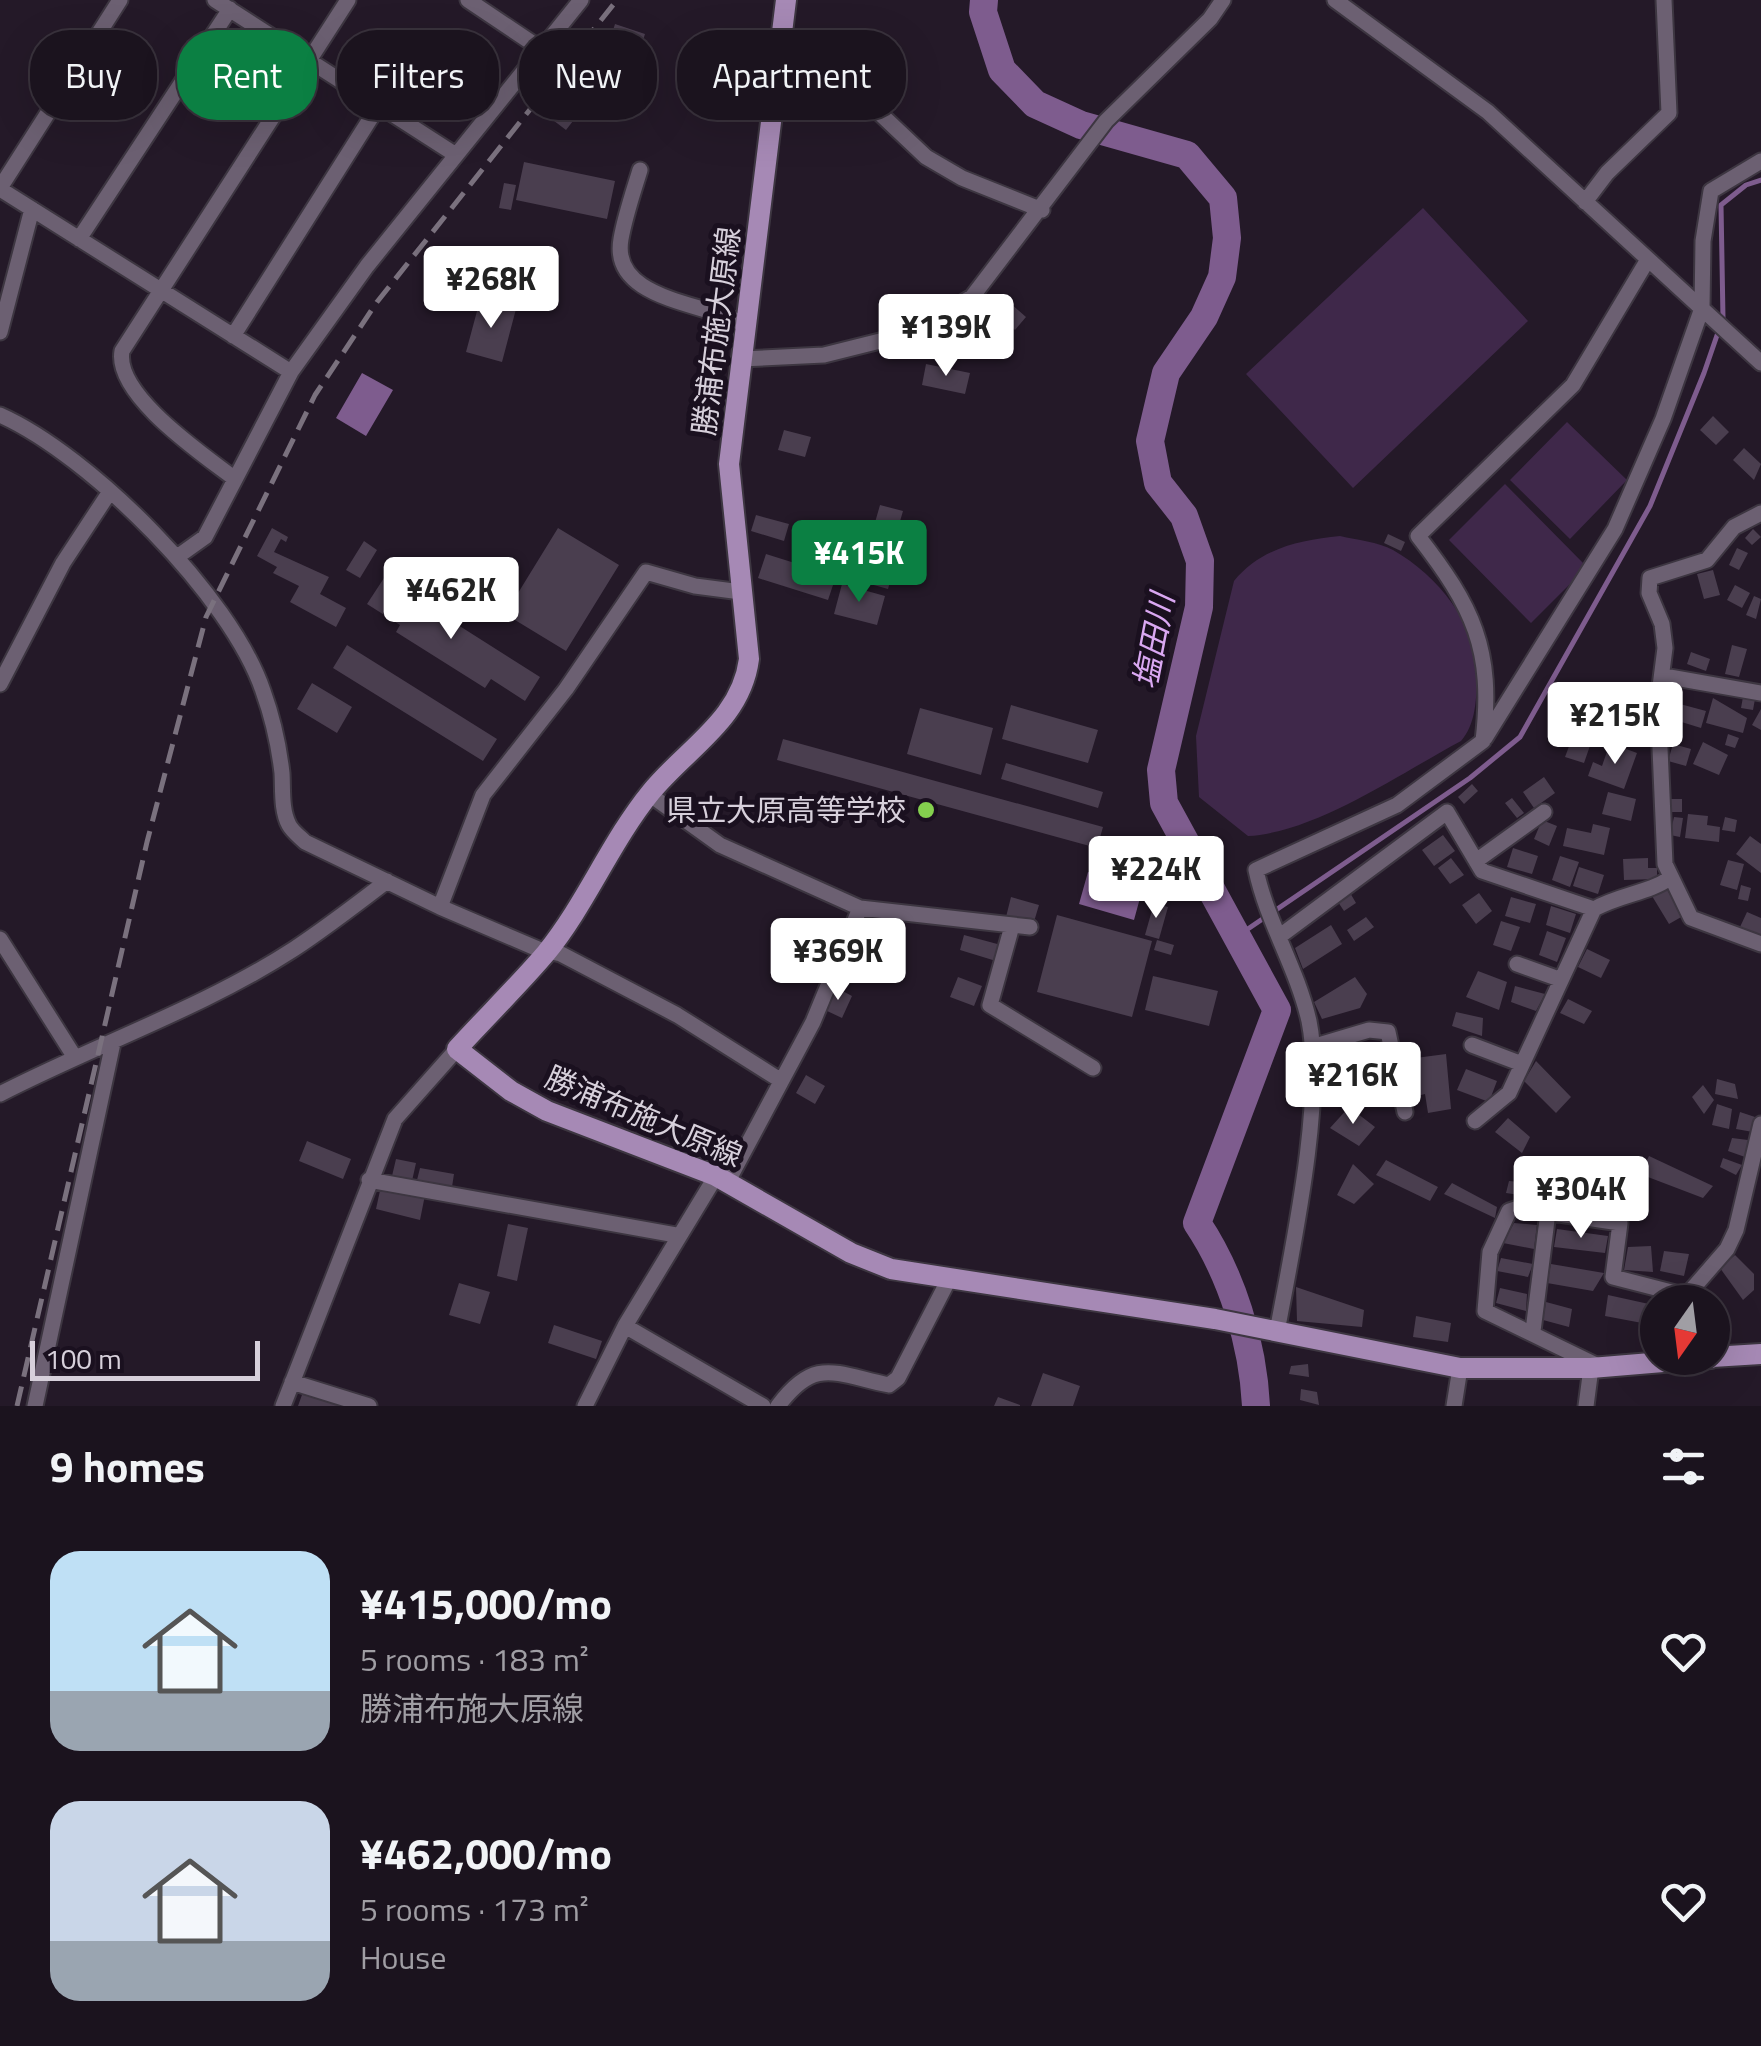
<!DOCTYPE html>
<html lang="en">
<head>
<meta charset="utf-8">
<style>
  :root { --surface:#1b131e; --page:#241c27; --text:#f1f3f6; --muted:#a09ea4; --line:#39323c; --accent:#0b8043 }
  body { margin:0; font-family:"Titillium Web","Noto Sans JP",sans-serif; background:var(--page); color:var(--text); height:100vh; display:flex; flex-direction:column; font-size:38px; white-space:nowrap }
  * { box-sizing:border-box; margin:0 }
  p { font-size:32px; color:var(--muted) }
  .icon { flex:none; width:55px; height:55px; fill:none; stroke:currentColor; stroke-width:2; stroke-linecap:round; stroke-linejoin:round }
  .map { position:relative; height:1406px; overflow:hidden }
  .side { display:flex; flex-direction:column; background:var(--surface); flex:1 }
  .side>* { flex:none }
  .banner { position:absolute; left:30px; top:30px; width:1000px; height:90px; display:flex; gap:20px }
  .needle { width:65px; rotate:194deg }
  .buttons { position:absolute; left:1640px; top:1285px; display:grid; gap:20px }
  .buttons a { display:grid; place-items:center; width:90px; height:90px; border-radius:50%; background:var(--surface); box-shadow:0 10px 40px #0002,0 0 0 2px var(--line); font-size:50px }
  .scale { position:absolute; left:30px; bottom:25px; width:230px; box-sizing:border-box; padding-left:10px; border:5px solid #d7d0db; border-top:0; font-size:28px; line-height:35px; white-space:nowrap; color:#d7d0db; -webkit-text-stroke:8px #1a101f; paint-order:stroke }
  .price { position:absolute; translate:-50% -85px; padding:0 22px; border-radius:10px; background:#fff; color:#222; font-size:32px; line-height:65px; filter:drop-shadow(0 2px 5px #0008) }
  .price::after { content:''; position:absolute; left:50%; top:60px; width:30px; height:22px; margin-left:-15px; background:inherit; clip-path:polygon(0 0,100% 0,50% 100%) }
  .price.selected { background:var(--accent); color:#fff }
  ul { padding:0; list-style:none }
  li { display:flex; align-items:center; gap:30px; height:250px; padding:0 50px }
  li span { display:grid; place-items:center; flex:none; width:280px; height:200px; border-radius:30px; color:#555 }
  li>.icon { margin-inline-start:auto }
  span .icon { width:120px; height:120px; fill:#fffc; stroke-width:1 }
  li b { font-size:42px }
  h2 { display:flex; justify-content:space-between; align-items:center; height:120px; padding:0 50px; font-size:42px }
  .chip { padding:0 35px; border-radius:40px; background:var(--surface); box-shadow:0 10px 40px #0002,0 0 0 2px var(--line); font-size:35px; line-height:90px }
  .chip.selected { background:var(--accent); color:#fff }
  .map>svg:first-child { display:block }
</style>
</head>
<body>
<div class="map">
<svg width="1761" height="1406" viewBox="0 0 1761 1406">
  <rect width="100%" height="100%" fill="#241928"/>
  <path fill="#3f284a" d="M1423,208l105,113 -175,167 -107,-114z
    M1567,422l60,58 -57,59 -60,-59z
    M1505,484l82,83 -56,56 -82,-83z
    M1340,536c17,4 38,6 53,14 47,27 86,76 84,132 -1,21 -2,43 -16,59 -62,33 -144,91 -213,95l-49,-39 -3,-61 38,-155c27,-33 66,-41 106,-45z"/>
  <path fill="#7e5c8e" d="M362,373l31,17 -27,46 -30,-18z
    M1088,872l55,15 -9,33 -55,-16z"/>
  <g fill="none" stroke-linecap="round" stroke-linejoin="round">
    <path stroke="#7e5c8e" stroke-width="5" d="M1239,935l231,-157 50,-41 130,-231 54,-133 19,-55 -2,-113 25,-20 15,-5"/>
    <path stroke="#7e5c8e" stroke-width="28" d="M984,0l-1,12 19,58 33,34 46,21 106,30 36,43 4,40 -5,39 -18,40 -38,56 -16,68 8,42 26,33 16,45 -1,46 -38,163 3,33 113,207 -80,213c35,52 56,121 59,183"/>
  </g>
  <path fill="#4a3e4f" d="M615,24l30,10 -7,22 -30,-10z
    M600,43l14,12 -12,15 -14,-11z
    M584,63l21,17 -39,50 -21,-16z
    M524,162l91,19 -8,38 -91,-19z
    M504,183l12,2 -5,25 -12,-2z
    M442,261l24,5 -4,18 -24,-6z
    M1001,295l25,22 -11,13 -25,-22z
    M480,300l36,9 -14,53 -36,-10z
    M976,304l32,30 -20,22 -20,-17 12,-13 -13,-12z
    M926,364l44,9 -5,21 -43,-9z
    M1713,416l16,16 -13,13 -16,-15z
    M784,430l27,7 -6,20 -27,-7z
    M1744,448l17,16 -7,16 -21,-20z
    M880,505l23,6 -14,48 -30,-9 8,-26 7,2z
    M756,515l33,9 -5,17 -33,-10z
    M272,528l16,9 -2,5 -5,-3 -7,13 55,25 -9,17 26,14 -10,19 -46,-25 9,-16 -26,-13 4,-6 -20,-11z
    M558,528l61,37 -53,86 -61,-37z
    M1753,529l8,8 -9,8 -7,-7z
    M1388,534l17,8 -4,9 -17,-8z
    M364,541l13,9 -17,28 -14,-8z
    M1737,548l11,5 -9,17 -10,-5z
    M766,554l70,22 -8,24 -70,-22z
    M854,560l39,11 -5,18 -39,-11z
    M1713,570l7,25 -16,4 -7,-25z
    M384,578l156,99 -15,24 -34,-22 -6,9 -89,-56 4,-7 -33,-21z
    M842,584l43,12 -8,29 -43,-11z
    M1735,585l15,8 -8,15 -15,-8z
    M1754,596l7,3 -5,20 -10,-4z
    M347,645l150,94 -14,22 -150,-93z
    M1732,645l15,4 -8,28 -14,-3z
    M1691,652l19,7 -4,12 -19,-7z
    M312,683l40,24 -15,26 -40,-24z
    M1743,697l12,2 -2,11 -12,-2z
    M1713,698l34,20 -4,15 -37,-10z
    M1680,704l26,7 -5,17 -26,-8z
    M1011,705l87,25 -10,33 -86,-24z
    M920,708l73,20 -12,47 -74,-21z
    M1761,709v21l-9,-5z
    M1574,733l18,7 -8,23 -19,-6z
    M1728,734l11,4 -4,10 -10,-3z
    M783,739l320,88 -6,21 -320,-88z
    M1703,742l25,13 -9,20 -26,-11z
    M1610,743l27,10 -13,36 -36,-13 5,-14 9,4z
    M1673,744l18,5 -5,17 -18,-5z
    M1006,763l97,29 -5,16 -97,-29z
    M1544,777l11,16 -21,15 -11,-16z
    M1472,784l6,7 -14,13 -6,-7z
    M1608,792l28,7 -5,22 -29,-7z
    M1512,798l12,15 -7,5 -12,-15z
    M1670,799h12v13h-12z
    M1688,814l20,2 -1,9 13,2 -1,15 -34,-4z
    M1674,817l9,1 -3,19 -10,-2z
    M1725,817l12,3 -2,12 -13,-2z
    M1542,820l15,6 -8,20 -15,-7z
    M1593,824l17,4 -6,27 -41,-9 4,-18 24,5z
    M1443,835l12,16 -21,15 -12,-16z
    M1750,836l11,8v29l-25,-19z
    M1513,848l25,8 -6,18 -25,-7z
    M1560,856l19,6 -9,25 -18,-7z
    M1451,858l13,17 -14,9 -12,-16z
    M1648,858v10h9v11l-33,1 -1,-21z
    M1728,860l16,4 -7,26 -17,-5z
    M1579,867l25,8 -6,19 -25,-8z
    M1741,885l10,3 -3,13 -10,-2z
    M1666,888l17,28 -14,8 -17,-28z
    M1349,891l7,12 -12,8 -8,-12z
    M1479,893l13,18 -16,13 -14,-19z
    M1011,897l28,8 -6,20 -27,-8z
    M1511,897l25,7 -6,19 -25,-7z
    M1154,903l14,4 -9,32 -14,-4z
    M1551,906l25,8 -6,19 -24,-8z
    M1747,912l14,6v18l-21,-9z
    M1057,915l95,26 -20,76 -95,-25z
    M1366,917l8,10 -20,14 -7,-11z
    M1501,921l19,6 -9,24 -18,-6z
    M1331,925l11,19 -39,25 -8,-21z
    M1547,931l19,7 -9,24 -18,-7z
    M964,935l37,10 -5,16 -36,-11z
    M1157,940l17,5 -3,10 -17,-5z
    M1587,949l23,11 -9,18 -23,-11z
    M1478,971l29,11 -8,28 -33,-13z
    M1153,976l65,15 -9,35 -64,-16z
    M958,977l24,9 -8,20 -24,-9z
    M1355,977l12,17 -7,14 -38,11 -8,-17z
    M1515,986l30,8 -9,17 -25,-9z
    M835,987l17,9 -10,22 -17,-8z
    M1568,999l24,12 -8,13 -24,-11z
    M1456,1012l27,6 -1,18 -30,-10z
    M1446,1054l5,55 -23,4 -3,-19 -12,3 -5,-38z
    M1536,1061l35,36 -15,16 -32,-32z
    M1466,1069l31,12 -8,21 -32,-12z
    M806,1075l19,11 -10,18 -19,-11z
    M1717,1079l18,5 3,15 -23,-5z
    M1703,1085l11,15 -10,14 -12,-17z
    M1717,1104l15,5 -3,20 -17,-4z
    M1349,1107l26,20 -16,19 -29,-18z
    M1740,1112l15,5 -2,15 -17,-3z
    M1508,1118l22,19 -8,16 -27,-21z
    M1732,1138l16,2 -3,17 -17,-6z
    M307,1141l44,18 -8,20 -44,-18z
    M1649,1156l64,30 -10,12 -63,-24z
    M1723,1158l19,7 -6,10 -16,-8z
    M396,1159l20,4 -4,18 -20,-5z
    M1386,1160l52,27 -8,14 -54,-26z
    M1353,1164l21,20 -20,20 -17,-9z
    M420,1168l34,6 -2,13 -35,-7z
    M1509,1181l117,10 1,20 -121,-18z
    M1452,1183l45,24 -2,11 -51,-24z
    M381,1186l44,9 -5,25 -44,-11z
    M1514,1223l23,2 -3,24 -31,-6z
    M508,1224l20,4 -11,53 -20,-5z
    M1557,1229l51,7 -3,17 -51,-6z
    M1651,1246l2,26 -29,-2 4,-23z
    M1664,1251l25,3 -5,22 -24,-5z
    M1735,1255l19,19v16l-11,10 -23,-32z
    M1501,1258l32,6 -5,13 -31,-6z
    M1551,1264l53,9 -11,18 -46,-8z
    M459,1283l31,9 -10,32 -31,-9z
    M1296,1287l68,23 -2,17 -65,-6z
    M1500,1288l27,6 -1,17 -30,-8z
    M1608,1295l50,11v20l-53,-10z
    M1546,1302l26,7 -3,18 -26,-7z
    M1416,1316l35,7 -3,19 -35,-5z
    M554,1325l48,16 -6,18 -48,-16z
    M1308,1364l1,13 -20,-3 2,-8z
    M1043,1373l37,13 -7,20h-42z
    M1301,1389l16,3 2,13 -19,-5z
    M303,1392l39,13v1h-44z
    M998,1397l22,8v1h-26z"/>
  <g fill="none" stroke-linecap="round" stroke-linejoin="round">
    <defs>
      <path id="minor" d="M215,0l241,155
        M468,0l73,49
        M1335,0l153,112 273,251
        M781,53l54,18 91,86 36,21 80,32
        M640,170c-7,23 -15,46 -19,69 -11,62 85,63 124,86
        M0,188l120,-188
        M0,189l291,183
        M1585,202l22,-29 62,-60 -5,-113
        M79,239l151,-230
        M0,332l32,-123
        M233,336l146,-231
        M741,359l83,-4 88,-22 60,-36 134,-176 104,-102 13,-19
        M0,415c90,40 231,181 263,276 9,25 16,56 19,82 1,16 -1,37 7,52 3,6 11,12 16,17l135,65 98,42 23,5 116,61 103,65
        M235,479c-31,-24 -121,-84 -113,-128l226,-351
        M1761,513l-27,14 -27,33 -57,18 -1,15 13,31 3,24 -7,54 7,162 26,54 70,26
        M177,557l28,-20 86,-165 76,-106 214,-266
        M1664,676l97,17
        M0,684l63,-121 46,-70
        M1485,738l130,-209 48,-110 39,-111 1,-67 8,-50 50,-30
        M649,794l71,51 140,63 -47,114 -86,161
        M1476,861l68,-49
        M440,907l43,-112 83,-106 80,-117 49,14 46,6
        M860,908l170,19
        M1594,909c27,-15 55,-16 76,-31
        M1012,926l-22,79 103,63
        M1280,936l167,-124 35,59 112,38 -85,184 -34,28
        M0,939l74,117
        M1517,964l42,15
        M1472,1045l50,19
        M1312,1047l57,-17 19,2 17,80
        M0,1094c97,-50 203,-86 294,-145 32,-21 63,-45 93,-68
        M369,1180l307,55
        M1681,1302l46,-53 9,-19 25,-106
        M625,1326l138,80
        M1533,1331l15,-119
        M1277,1332c15,-82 48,-233 32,-311 -12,-53 -42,-99 -53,-151l141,-65 86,-64c11,-92 -10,-134 -65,-205l155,-151 74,-124
        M1598,1366l-113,-55 5,-59 19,-41 9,-3 102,15 -7,54 70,18
        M292,1382l77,24
        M35,1406l78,-363
        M283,1406l112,-287 62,-70
        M585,1406l40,-80 91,-150
        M778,1406c37,-50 57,-32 111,-21l9,-7 50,-97
        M1454,1406l6,-38
        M1586,1406l5,-38"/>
      <path id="major" d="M786,0l-57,464 20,195c-8,61 -61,88 -98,133 -40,49 -65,112 -105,161 -28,33 -60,64 -89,96l54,42 36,20 169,65 135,77 40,16 324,50 245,49h131l120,-10
        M1712,1357l49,-3"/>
    </defs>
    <use href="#minor" stroke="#3d3641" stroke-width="19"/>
    <use href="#major" stroke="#3d3641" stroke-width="24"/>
    <use href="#minor" stroke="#6c6072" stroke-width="15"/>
    <use href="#major" stroke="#a689b5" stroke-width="20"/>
    <path stroke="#7a717e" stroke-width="5" stroke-dasharray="20 10" stroke-linecap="butt" d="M17,1406l130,-564 59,-225 109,-222 62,-93 240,-302"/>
  </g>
  <circle fill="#84d04e" stroke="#1a101f" stroke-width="4" cx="926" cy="810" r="10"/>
  <g text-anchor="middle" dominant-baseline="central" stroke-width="10" stroke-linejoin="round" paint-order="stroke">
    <g font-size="30" fill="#d7d0db" stroke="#1a101f">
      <text transform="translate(716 331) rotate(-83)">勝浦布施大原線</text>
      <text transform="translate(644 1116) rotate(23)">勝浦布施大原線</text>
    </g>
    <g font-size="30" fill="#d7d0db" stroke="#1a101f" text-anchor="end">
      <text x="906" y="810">県立大原高等学校</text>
    </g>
    <g font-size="32" font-style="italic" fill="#daa8f2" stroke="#1a101f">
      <text transform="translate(1153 641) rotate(-79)">塩田川</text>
    </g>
  </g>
</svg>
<div class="buttons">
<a><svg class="needle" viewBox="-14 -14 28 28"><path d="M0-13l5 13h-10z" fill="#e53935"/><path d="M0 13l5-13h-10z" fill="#a09ea4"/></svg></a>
</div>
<div class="scale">100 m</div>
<b class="price" style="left:491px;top:331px">¥268K</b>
<b class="price" style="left:946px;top:379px">¥139K</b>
<b class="price selected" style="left:859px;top:605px">¥415K</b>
<b class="price" style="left:451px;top:642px">¥462K</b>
<b class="price" style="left:1615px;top:767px">¥215K</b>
<b class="price" style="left:1156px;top:921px">¥224K</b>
<b class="price" style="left:838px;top:1003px">¥369K</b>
<b class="price" style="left:1353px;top:1127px">¥216K</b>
<b class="price" style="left:1581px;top:1241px">¥304K</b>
<div class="banner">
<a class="chip">Buy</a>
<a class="chip selected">Rent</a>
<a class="chip">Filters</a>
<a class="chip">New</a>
<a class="chip">Apartment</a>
</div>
</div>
<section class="side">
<h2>9 homes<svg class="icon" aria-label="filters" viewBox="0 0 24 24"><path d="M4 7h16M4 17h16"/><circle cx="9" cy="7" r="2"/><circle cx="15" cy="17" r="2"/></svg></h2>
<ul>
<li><span style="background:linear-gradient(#bfe0f5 70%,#9aa5b1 0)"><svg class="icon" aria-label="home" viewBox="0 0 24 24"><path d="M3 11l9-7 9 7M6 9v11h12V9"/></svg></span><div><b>¥415,000/mo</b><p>5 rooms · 183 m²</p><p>勝浦布施大原線</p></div><svg class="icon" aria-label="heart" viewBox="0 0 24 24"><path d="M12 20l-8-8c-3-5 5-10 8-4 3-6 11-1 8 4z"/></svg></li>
<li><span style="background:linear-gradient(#c9d6e8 70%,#9aa5b1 0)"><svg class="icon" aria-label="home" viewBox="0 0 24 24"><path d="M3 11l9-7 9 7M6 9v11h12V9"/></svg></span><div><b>¥462,000/mo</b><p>5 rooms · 173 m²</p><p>House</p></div><svg class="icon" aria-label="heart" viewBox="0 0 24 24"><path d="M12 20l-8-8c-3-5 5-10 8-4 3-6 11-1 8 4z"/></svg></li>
</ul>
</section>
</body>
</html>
